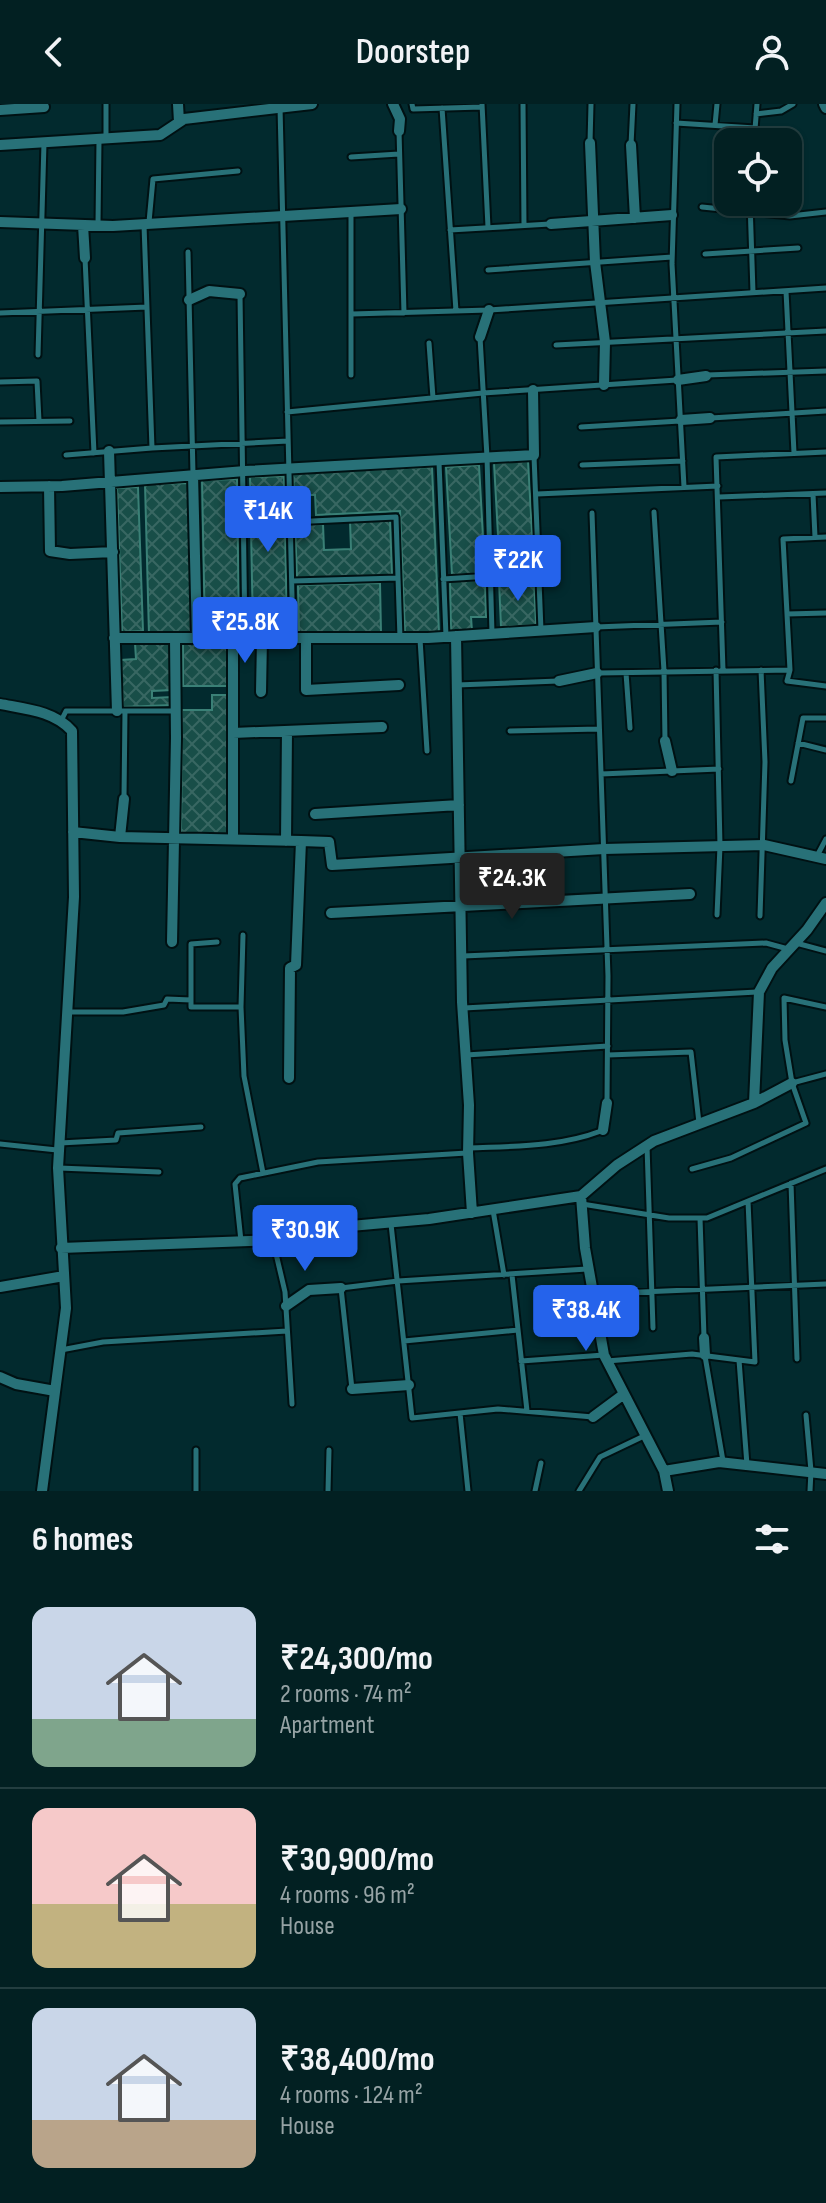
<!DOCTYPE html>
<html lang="en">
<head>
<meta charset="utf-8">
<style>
  :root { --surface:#022022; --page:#0c282a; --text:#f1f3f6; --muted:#96a3a5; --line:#233e40; --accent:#2563eb }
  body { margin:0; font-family:"Sofia Sans Condensed",sans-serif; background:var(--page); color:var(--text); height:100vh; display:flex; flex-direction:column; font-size:30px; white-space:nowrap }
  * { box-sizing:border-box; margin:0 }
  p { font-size:26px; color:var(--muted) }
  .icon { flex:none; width:44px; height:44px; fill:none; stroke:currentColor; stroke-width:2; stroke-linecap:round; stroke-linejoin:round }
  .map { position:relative; height:1387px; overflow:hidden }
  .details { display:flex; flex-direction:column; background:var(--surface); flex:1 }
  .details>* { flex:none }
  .controls { position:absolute; left:714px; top:24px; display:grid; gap:16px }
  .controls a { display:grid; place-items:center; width:88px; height:88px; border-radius:16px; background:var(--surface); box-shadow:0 2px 6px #0004,0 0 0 2px var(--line); font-size:40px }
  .price { position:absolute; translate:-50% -68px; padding:0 18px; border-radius:8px; background:var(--accent); color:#fff; font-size:26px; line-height:52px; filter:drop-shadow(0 2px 4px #0008) }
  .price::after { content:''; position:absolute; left:50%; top:48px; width:24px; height:18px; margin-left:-12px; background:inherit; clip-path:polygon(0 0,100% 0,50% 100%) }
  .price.on { background:#222; color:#fff }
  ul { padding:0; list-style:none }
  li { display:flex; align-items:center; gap:24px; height:200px; padding:0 32px }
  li+li { border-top:2px solid var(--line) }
  li span { display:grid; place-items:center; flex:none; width:224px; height:160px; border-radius:16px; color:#555 }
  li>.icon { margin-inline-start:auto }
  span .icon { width:96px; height:96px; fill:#fffc; stroke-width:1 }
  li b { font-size:34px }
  h2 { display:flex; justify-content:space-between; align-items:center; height:96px; padding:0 32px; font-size:34px }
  header { display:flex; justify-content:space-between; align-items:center; height:104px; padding:0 32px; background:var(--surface); font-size:36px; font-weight:600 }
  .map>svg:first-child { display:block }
</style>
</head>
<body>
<header><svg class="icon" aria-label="back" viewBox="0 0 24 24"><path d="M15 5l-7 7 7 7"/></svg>Doorstep<svg class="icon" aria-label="person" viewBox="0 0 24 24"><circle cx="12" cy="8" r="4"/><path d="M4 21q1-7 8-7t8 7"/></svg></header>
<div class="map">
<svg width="826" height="1387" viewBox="0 0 826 1387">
  <defs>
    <pattern id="building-cross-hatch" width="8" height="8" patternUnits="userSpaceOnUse" patternTransform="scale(2)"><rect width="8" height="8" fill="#184e48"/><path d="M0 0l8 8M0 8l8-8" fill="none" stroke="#386762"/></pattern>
  </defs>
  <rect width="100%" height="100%" fill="#022a2e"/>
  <path fill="url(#building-cross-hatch)" stroke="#3a8076" stroke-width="2" d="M528,357l6,108 -34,2 -6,-108z
    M479,361l6,108 -33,2 -6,-108z
    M432,363l7,165 -34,2 -5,-123 -84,4 -1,-20h-21l-1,-22z
    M284,372l3,154 -34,1 -3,-154z
    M237,375l2,155h-34l-3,-154z
    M191,379l4,151 -46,1 -4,-151z
    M138,383l5,144 -21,1 -5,-144z
    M390,416l2,55 -95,3 -2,-53 28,-1 1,26 27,-1 -1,-28z
    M534,475l2,46 -35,2 -2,-46z
    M485,476l1,37h-15l1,14 -21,1 -1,-51z
    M380,479l1,50 -82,1 -1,-49z
    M170,538l2,48 -20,1v7l20,-1v8l-49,2 -2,-47 15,-1 -1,-16z
    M183,539h44v43h-44z
    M212,591h18l-2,139h-47l1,-124h30z"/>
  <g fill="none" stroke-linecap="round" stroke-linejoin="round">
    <defs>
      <path id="service" d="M412,0l1,5 69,-2
        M482,0l6,123
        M523,0l1,121
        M677,0l-5,160 12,223
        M280,3l13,530
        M442,4l14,203
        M756,10l25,-3 12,-7
        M676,19l79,5
        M715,21l2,-21
        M399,27l5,182
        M106,35v-35
        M754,38l3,-38
        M590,39l1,-39
        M631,41l2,-41
        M351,53l48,-3
        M788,64l7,1
        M750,98l3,90
        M702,103l88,9 36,-4
        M351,107v164
        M149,118l4,-43 85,-8
        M98,120l1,-84
        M144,121l8,223
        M450,126l100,-6
        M188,148l5,222
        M705,150l93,-6
        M85,154l9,195
        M488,166l184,-13
        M786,187l8,162
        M240,191l5,342
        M0,209l147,-6
        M352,210l137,-4 337,-22
        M480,233l7,120 5,176
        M429,239l4,55
        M556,241l270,-14
        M38,251l6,-212
        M707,271l119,-4
        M0,278l37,-1 2,40
        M287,308l196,-19 194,-13
        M711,314l115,-7
        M0,318l70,-1
        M581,323l99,-6
        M66,351l86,-7 136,-7
        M534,352l7,174
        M439,358l7,174
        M582,361l101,-4
        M537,390l181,-8
        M813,390l2,43
        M719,393l107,-4
        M654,408l10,159 1,70
        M592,409l16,463 -1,127
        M291,418l105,-5 4,121
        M826,433l-43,2 7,131 -3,11 39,5
        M443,475l96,-6
        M292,477l106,-3
        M787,510l39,-1
        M596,523l126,-5
        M420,535l7,112
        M716,566l4,176 -3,69
        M723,566l-7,-213 110,-5
        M599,569l191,-3
        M626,569l4,55
        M457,581l101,-4
        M62,615l4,-8h109
        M510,627l89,-2
        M798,639l28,7
        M601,670l118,-5
        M791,677l12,-63h23
        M124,694l1,-87
        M817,752l9,-17
        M760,812l5,-154 -4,-92
        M243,831l-2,72 3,69 19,97
        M796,839l30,8
        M463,852l303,-13 22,6
        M191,896v7h50
        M826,903l-42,-9 1,42 7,43 34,-9
        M464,904l293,-16
        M68,908h55l41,-7 3,-6 24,1v-56l26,-2
        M466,951l142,-9
        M608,951l83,-3 8,71
        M60,1039l56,-3 2,-7 83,-6
        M0,1040l57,6
        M647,1042l6,182
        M469,1044c45,-2 90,-1 132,-17
        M59,1064l100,4
        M692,1065l39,-11 75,-35 -14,-40
        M791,1079l6,176
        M582,1100l87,14h38l119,-49
        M493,1106l11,65
        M700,1114l4,119
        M391,1120l21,194 86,-9 95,8
        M241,1137l-6,-57 5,-6 78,-16 149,-9
        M273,1137l12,51 7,112
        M512,1171l15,136
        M595,1190l231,-10
        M404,1237l114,-11
        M61,1246l42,-8 184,-11
        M705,1252l18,105
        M739,1256l8,105
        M521,1257l83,-6
        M607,1257l85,-7 63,8 -7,-161
        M352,1285l-11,-101 57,-7 189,-12
        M460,1309l8,78
        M806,1311l5,56 -1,20
        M196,1346v41
        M328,1387l1,-41
        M535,1387l6,-28
        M579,1387l21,-34 44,-21"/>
      <path id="minor" d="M178,0l1,18
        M393,0l7,15 -1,12
        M824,0l2,4
        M0,6l44,-3
        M590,39l5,119 10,80 -1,43
        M0,41l160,-10 24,-16 128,-15
        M631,41l4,73
        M0,118l113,4 288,-17
        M551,120l121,-9
        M83,121l2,33
        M189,196l20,-9 31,3
        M480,233l9,-27
        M678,276l28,-4
        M681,316l29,-2
        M109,347l8,260
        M193,371l4,163
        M49,382l1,65 20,3 43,-2
        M0,383l62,-1 183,-15 289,-16 -1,-65
        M456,532l6,366 7,103 -1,48 4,60
        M114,534h314l168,-11
        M233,534v201
        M306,534v52l93,-5
        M559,577l38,-8
        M261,588l1,-54
        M0,600c26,5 54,7 72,27l2,166 -16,271 8,140 -24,183
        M233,629l149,-6
        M665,637l7,30
        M315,710l144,-9
        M73,728l47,5 181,4 -5,124 -6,3 -1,110
        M120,733l4,-38
        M286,737l1,-110
        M301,737l28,1 3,23 272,-16 160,-4 62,14
        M331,809l359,-19
        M172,838l4,-204 -1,-100
        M754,999l38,-20
        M603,1026l4,-27
        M581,1092l4,52 19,107 60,116 4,20
        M61,1144l212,-8 44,-11 112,-10 152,-23 36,-31 37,-24 100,-38 5,-111 13,-24 35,-38 19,-27
        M0,1183l64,-11
        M286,1202l23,-16 32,-2
        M704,1234l1,17
        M0,1273l16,7 39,7
        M352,1285l57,-4
        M593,1313l31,-23
        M664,1367l55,-9 107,12"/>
    </defs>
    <use href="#service" stroke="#001113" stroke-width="9"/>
    <use href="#minor" stroke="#001113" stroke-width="14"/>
    <use href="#service" stroke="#287178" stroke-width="5"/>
    <use href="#minor" stroke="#287178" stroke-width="10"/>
  </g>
</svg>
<div class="controls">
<a><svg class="icon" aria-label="locate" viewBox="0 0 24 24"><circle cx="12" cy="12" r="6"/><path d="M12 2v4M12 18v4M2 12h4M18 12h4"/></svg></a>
</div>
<b class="price" style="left:268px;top:450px">₹14K</b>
<b class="price" style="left:518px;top:499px">₹22K</b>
<b class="price" style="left:245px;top:561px">₹25.8K</b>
<b class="price on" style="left:512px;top:817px">₹24.3K</b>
<b class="price" style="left:305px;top:1169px">₹30.9K</b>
<b class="price" style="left:586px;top:1249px">₹38.4K</b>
</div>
<section class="details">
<h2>6 homes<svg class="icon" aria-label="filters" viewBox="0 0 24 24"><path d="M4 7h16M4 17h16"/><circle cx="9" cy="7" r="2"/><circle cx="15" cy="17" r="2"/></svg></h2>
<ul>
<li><span style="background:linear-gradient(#c9d6e8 70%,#7fa58c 0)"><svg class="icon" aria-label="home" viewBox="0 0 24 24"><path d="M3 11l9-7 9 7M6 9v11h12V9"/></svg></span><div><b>₹24,300/mo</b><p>2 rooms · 74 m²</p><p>Apartment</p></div></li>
<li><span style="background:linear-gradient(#f6c9c9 60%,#c2b280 0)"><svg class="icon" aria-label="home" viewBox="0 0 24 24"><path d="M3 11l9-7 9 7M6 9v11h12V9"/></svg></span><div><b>₹30,900/mo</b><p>4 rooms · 96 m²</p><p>House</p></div></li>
<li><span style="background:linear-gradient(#c9d6e8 70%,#b9a48a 0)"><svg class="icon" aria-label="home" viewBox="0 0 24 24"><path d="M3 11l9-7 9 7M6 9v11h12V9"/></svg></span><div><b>₹38,400/mo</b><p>4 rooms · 124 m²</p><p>House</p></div></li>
</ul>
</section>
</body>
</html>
